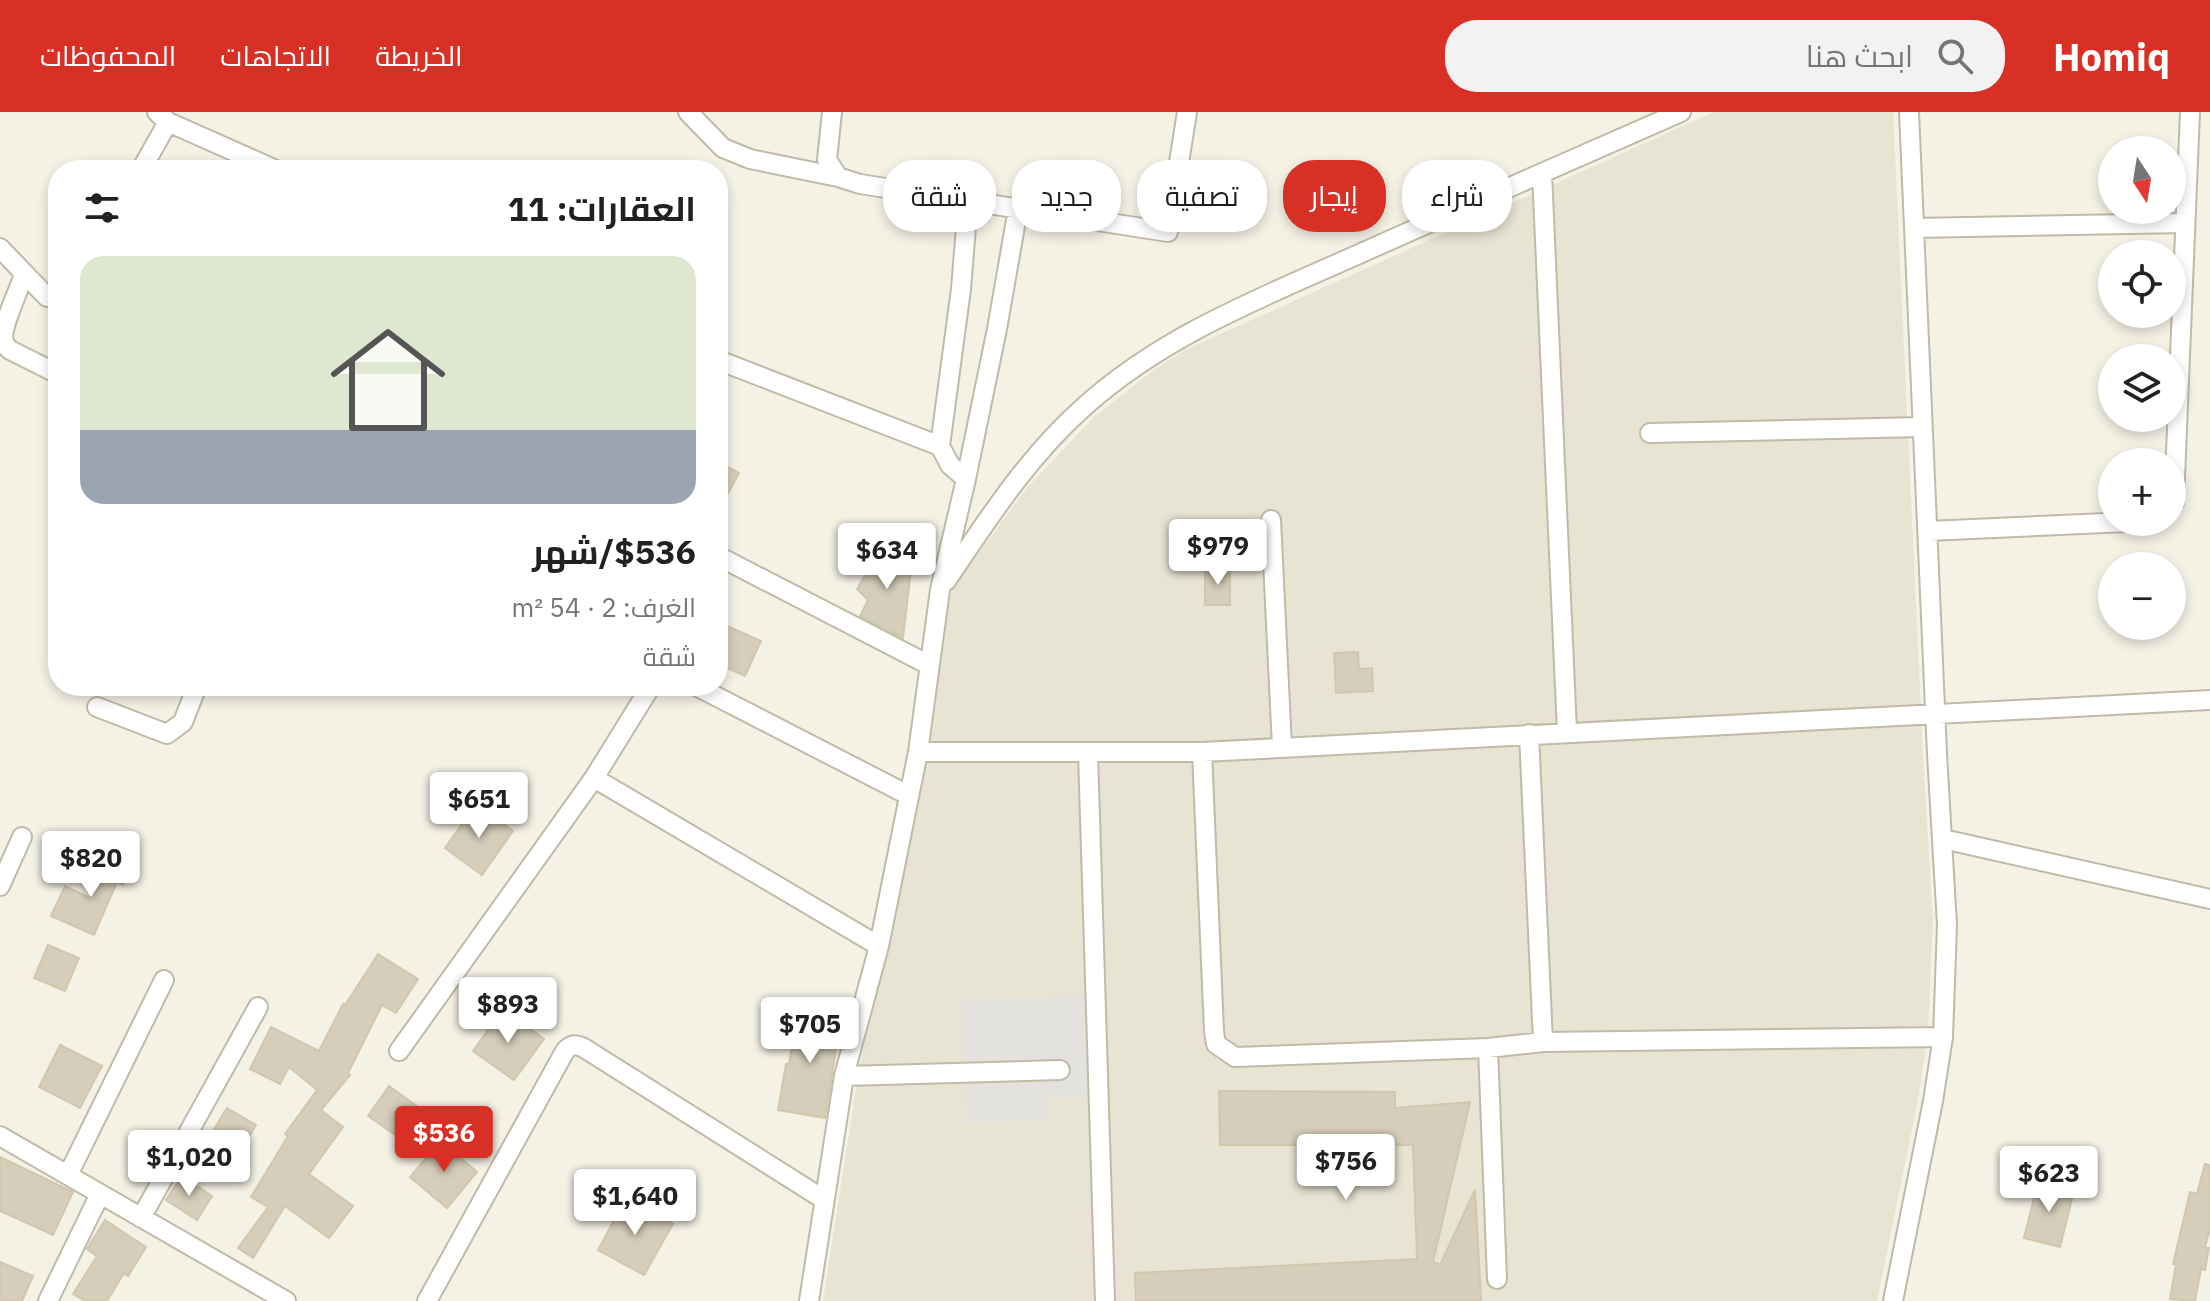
<!DOCTYPE html>
<html lang="ar">
<head>
<meta charset="utf-8">
<style>
  :root { --surface:#fff; --page:#f2f2f2; --text:#202124; --muted:#757577; --line:#e0e0e0; --accent:#d93025 }
  body { margin:0; font-family:"IBM Plex Sans",Cairo,sans-serif; background:var(--page); color:var(--text); direction:rtl; height:100vh; display:flex; flex-direction:column; font-size:30px; white-space:nowrap }
  * { box-sizing:border-box; margin:0 }
  p { font-size:26px; color:var(--muted) }
  .icon { flex:none; width:44px; height:44px; fill:none; stroke:currentColor; stroke-width:2; stroke-linecap:round; stroke-linejoin:round }
  .map { position:relative; flex:1; overflow:hidden; direction:ltr }
  .side { position:absolute; left:48px; top:48px; width:680px; height:536px; display:flex; flex-direction:column; background:var(--surface); border-radius:32px; box-shadow:0 4px 12px #0003; direction:rtl }
  .side>* { flex:none }
  .top-card { position:absolute; left:752px; top:48px; width:760px; height:72px; direction:rtl; display:flex; gap:16px }
  .needle { width:52px; rotate:168deg }
  .buttons { position:absolute; left:2098px; top:24px; display:grid; gap:16px }
  .buttons a { display:grid; place-items:center; width:88px; height:88px; border-radius:50%; background:var(--surface); box-shadow:0 4px 12px #0003; font-size:40px }
  .price { position:absolute; translate:-50% -68px; padding:0 18px; border-radius:8px; background:#fff; color:#222; font-size:26px; line-height:52px; filter:drop-shadow(0 2px 4px #0008) }
  .price::after { content:''; position:absolute; left:50%; top:48px; width:24px; height:18px; margin-left:-12px; background:inherit; clip-path:polygon(0 0,100% 0,50% 100%) }
  .price.current { background:var(--accent); color:#fff }
  ul { padding:0; list-style:none }
  li { display:grid; align-content:center; gap:16px; height:424px; padding:0 32px }
  li+li { border-top:2px solid var(--line) }
  li span { display:grid; place-items:center; height:248px; border-radius:24px; color:#555 }
  li>.icon { margin-inline-start:auto }
  span .icon { width:144px; height:144px; fill:#fffc; stroke-width:1 }
  li b { font-size:34px }
  h2 { display:flex; justify-content:space-between; align-items:center; height:96px; padding:0 32px; font-size:34px }
  .chip { padding:0 28px; border-radius:32px; background:var(--surface); box-shadow:0 4px 12px #0003; font-size:28px; line-height:72px }
  .chip.current { background:var(--accent); color:#fff }
  header { display:flex; align-items:center; gap:48px; box-sizing:border-box; height:112px; padding:0 40px; background:var(--accent); color:#fff }
  header strong { font-size:38px }
  nav { display:flex; gap:44px; margin-inline-start:auto; font-size:28px }
  .search { width:560px; height:72px; background:var(--page); display:flex; align-items:center; gap:20px; box-sizing:border-box; padding:0 28px; border-radius:32px; color:var(--muted); font-size:30px }
  .map>svg:first-child { display:block }
</style>
</head>
<body>
<header>
<strong>Homiq</strong>
<div class="search"><svg class="icon" aria-label="search" viewBox="0 0 24 24"><circle cx="10" cy="10" r="6"/><path d="M15 15l6 6"/></svg>ابحث هنا</div>
<nav><a>الخريطة</a><a>الاتجاهات</a><a>المحفوظات</a></nav>
</header>
<div class="map">
<svg width="2210" height="1189" viewBox="0 0 2210 1189">
  <rect width="100%" height="100%" fill="#f4f1e5"/>
  <path fill="#e8e4d3" d="M1714,0h179l30,644 10,167 -5,108 -9,63 -42,207h-1054l36,-231 35,-162 41,-235 17,-84 74,-100 68,-72 57,-45 36,-23z"/>
  <path fill="#e4e2de" d="M1089,884l3,100 -43,2v22l-83,3 -4,-123z"/>
  <path fill="#d6ceba" stroke="#d1c7ad" stroke-width="2" d="M718,350l21,11 -21,39z
    M883,433l29,15 -9,78 -43,-22 8,-16 -11,-11z
    M1205,457h25v36h-25z
    M718,510l43,19 -16,35 -27,-12z
    M1358,540l1,17 13,-1 1,23 -37,2 -2,-40z
    M476,692l37,27 -31,44 -37,-27z
    M107,744l23,10 -7,19 -6,-3 -23,53 -43,-19 14,-30 25,12z
    M48,833l31,13 -14,33 -31,-13z
    M378,842l40,25 -22,34 -14,-8 -34,68 2,2 -29,35 22,17 -34,47 44,32 -24,32 -44,-32 -32,52 -15,-10 30,-41 -17,-10 37,-61 -3,-2 32,-44 -28,-23 -9,17 -30,-15 21,-42 48,24 24,-47 2,1z
    M503,897l41,30 -30,41 -41,-29z
    M797,900l44,6 -16,100 -47,-8 8,-46h3z
    M60,933l42,21 -22,42 -41,-21z
    M389,974l29,21 -21,29 -29,-20z
    M1219,979l176,1v16l75,-6 -37,160 7,3 35,-75 6,111h-345l-1,-28 282,-14 -4,-114h-193z
    M227,996l29,17 -25,40 -28,-18z
    M440,1029l37,31 -30,36 -37,-31z
    M0,1045l73,35 -20,43 -53,-24z
    M2205,1052l5,1v64l-5,18 4,1 -4,22 -4,-1 -6,32 -25,-2 6,-35h-3l17,-72 7,2z
    M182,1064l30,20 -15,24 -31,-20z
    M2038,1070l36,9 -14,56 -36,-9z
    M626,1086l47,26 -29,51 -46,-25z
    M105,1108l41,27 -18,29 -4,-3 -17,28h-22l-12,-7 24,-38 -10,-7z
    M0,1150l33,14 -11,25h-22z"/>
  <g fill="none" stroke-linecap="round" stroke-linejoin="round">
    <defs>
      <path id="minor" d="M157,0l11,10 108,48
        M688,0l35,36 27,11 88,18
        M832,0l-5,48 11,17 22,7 308,48 19,-120
        M141,58l27,-48
        M1542,61l25,559
        M1914,116l271,-5
        M0,136l47,49 11,-1
        M24,162c-5,17 -21,48 -21,64 1,6 3,8 7,12l48,24
        M718,248l222,86
        M1650,321l272,-6
        M966,367l31,-150 21,-120
        M2172,394l2,-4 16,-390
        M1271,408l11,227
        M1928,419l200,-9
        M718,444l211,109
        M946,469c42,-62 82,-125 139,-175 79,-71 178,-109 274,-152 107,-48 215,-95 322,-142
        M696,574l212,109
        M97,595l70,27 16,-12 14,-36
        M1529,622l14,308
        M918,640h284l1008,-52
        M1202,640l12,279 2,13 19,13 253,-9 55,-6 400,-5
        M1088,641l17,548
        M594,666l285,168
        M1943,727l267,60
        M0,774l22,-49
        M1488,936l9,231
        M399,939l195,-273 57,-92
        M844,964l216,-6
        M0,1024l286,165
        M68,1063l96,-195
        M141,1106l117,-211
        M48,1189l52,-107
        M427,1189l138,-250c6,-7 10,-7 19,-3l239,151
        M809,1189l35,-225 35,-130 39,-194 22,-162 26,-111 -16,-14 -10,-19 21,-157 7,-87
        M1893,1189l40,-200 10,-64 4,-112 -10,-171 -28,-642"/>
    </defs>
    <use href="#minor" stroke="#c0baa7" stroke-width="22"/>
    <use href="#minor" stroke="#fff" stroke-width="18"/>
  </g>
</svg>
<div class="buttons">
<a><svg class="needle" viewBox="-14 -14 28 28"><path d="M0-13l5 13h-10z" fill="#e53935"/><path d="M0 13l5-13h-10z" fill="#757577"/></svg></a>
<a><svg class="icon" aria-label="locate" viewBox="0 0 24 24"><circle cx="12" cy="12" r="6"/><path d="M12 2v4M12 18v4M2 12h4M18 12h4"/></svg></a>
<a><svg class="icon" aria-label="layers" viewBox="0 0 24 24"><path d="M12 4l9 5-9 5-9-5zM3 14l9 5 9-5"/></svg></a>
<a>+</a>
<a>−</a>
</div>
<b class="price" style="left:1218px;top:475px">$979</b>
<b class="price" style="left:887px;top:479px">$634</b>
<b class="price" style="left:479px;top:728px">$651</b>
<b class="price" style="left:91px;top:787px">$820</b>
<b class="price" style="left:508px;top:933px">$893</b>
<b class="price" style="left:810px;top:953px">$705</b>
<b class="price current" style="left:444px;top:1062px">$536</b>
<b class="price" style="left:189px;top:1086px">$1,020</b>
<b class="price" style="left:1346px;top:1090px">$756</b>
<b class="price" style="left:2049px;top:1102px">$623</b>
<b class="price" style="left:635px;top:1125px">$1,640</b>
<div class="top-card">
<a class="chip">شراء</a>
<a class="chip current">إيجار</a>
<a class="chip">تصفية</a>
<a class="chip">جديد</a>
<a class="chip">شقة</a>
</div>
<section class="side">
<h2>العقارات: 11<svg class="icon" aria-label="filters" viewBox="0 0 24 24"><path d="M4 7h16M4 17h16"/><circle cx="9" cy="7" r="2"/><circle cx="15" cy="17" r="2"/></svg></h2>
<ul>
<li><span style="background:linear-gradient(#dfe7d0 70%,#9aa5b1 0)"><svg class="icon" aria-label="home" viewBox="0 0 24 24"><path d="M3 11l9-7 9 7M6 9v11h12V9"/></svg></span><div><b>$536/شهر</b><p>الغرف: 2 · 54 m²</p><p>شقة</p></div></li>
</ul>
</section>
</div>
</body>
</html>
